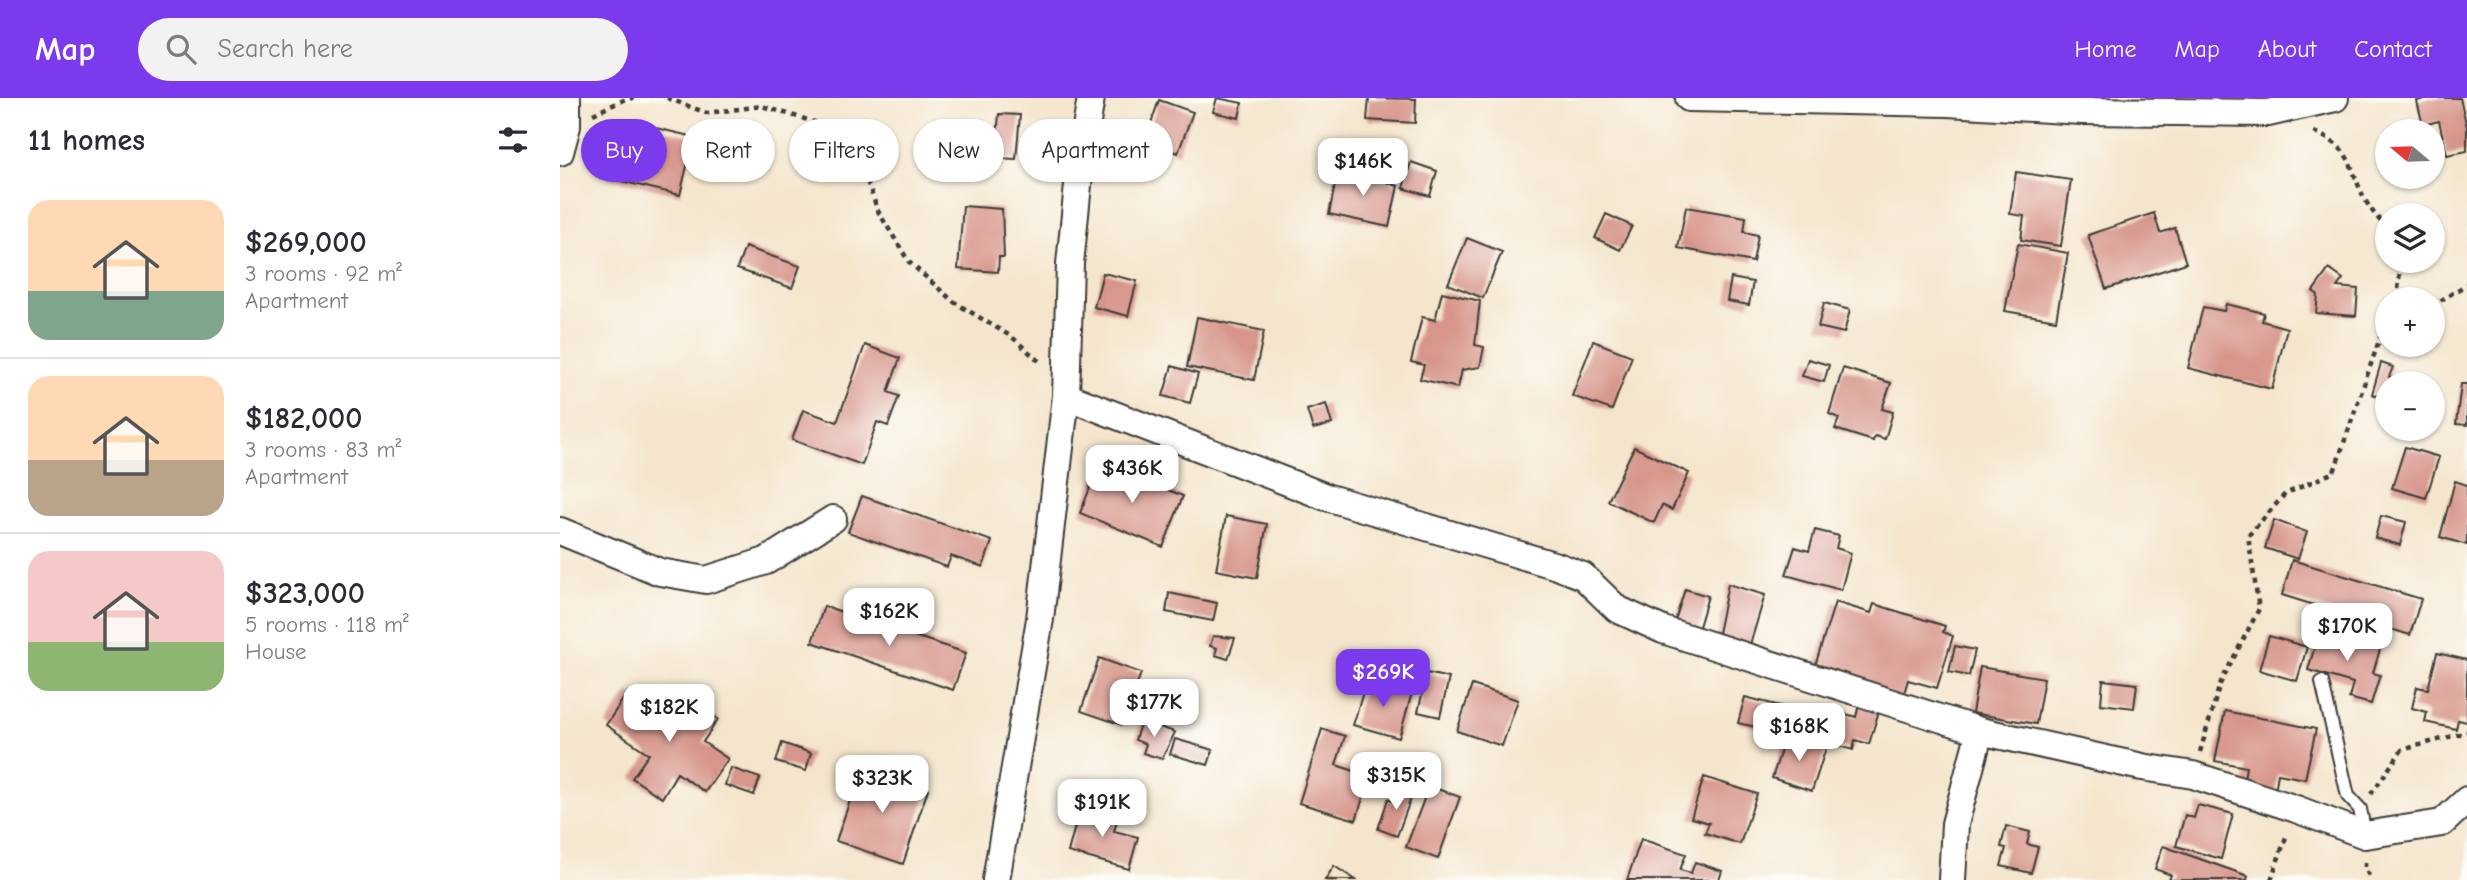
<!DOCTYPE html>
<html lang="en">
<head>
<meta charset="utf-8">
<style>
  :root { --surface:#fff; --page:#f2f2f3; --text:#2b2b33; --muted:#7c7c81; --line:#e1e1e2; --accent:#7c3aed }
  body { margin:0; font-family:"Comic Neue",sans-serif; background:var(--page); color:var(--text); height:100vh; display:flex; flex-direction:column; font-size:26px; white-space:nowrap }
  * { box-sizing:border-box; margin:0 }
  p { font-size:23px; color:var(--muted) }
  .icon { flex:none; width:38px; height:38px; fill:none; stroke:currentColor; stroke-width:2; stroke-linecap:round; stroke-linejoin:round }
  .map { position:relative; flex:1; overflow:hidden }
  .details { display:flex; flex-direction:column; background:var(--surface); width:560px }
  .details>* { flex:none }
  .guide { position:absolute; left:21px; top:21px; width:665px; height:63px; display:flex; gap:14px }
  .needle { width:46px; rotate:289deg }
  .tools { position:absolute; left:1815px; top:21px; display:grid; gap:14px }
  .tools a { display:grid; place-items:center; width:70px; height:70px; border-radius:50%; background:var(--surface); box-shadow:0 2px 5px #0004; font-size:35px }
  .price { position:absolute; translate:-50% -60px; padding:0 16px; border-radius:14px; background:#fff; color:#222; font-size:23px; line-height:46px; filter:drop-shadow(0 2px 4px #0008) }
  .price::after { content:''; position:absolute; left:50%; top:42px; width:21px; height:16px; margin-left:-10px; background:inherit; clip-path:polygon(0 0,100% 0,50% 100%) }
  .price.on { background:var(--accent); color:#fff }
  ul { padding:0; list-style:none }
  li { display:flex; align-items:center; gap:21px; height:175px; padding:0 28px }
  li+li { border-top:2px solid var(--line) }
  li span { display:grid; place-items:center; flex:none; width:196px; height:140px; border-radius:21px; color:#555 }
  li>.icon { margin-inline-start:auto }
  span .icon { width:84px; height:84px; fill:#fffc; stroke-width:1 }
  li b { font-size:30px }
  h2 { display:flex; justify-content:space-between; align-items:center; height:84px; padding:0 28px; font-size:30px }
  .pill { padding:0 24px; border-radius:32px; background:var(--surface); box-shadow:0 2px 5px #0004; font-size:24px; line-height:63px }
  .pill.on { background:var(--accent); color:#fff }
  header { display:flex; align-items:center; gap:42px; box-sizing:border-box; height:98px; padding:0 35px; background:var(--accent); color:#fff }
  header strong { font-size:33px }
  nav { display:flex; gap:38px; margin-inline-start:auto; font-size:24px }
  .search { width:490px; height:63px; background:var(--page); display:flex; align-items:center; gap:18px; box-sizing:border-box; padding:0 24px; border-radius:38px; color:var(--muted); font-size:26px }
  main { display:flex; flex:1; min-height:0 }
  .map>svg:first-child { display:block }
</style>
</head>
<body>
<header>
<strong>Map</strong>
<div class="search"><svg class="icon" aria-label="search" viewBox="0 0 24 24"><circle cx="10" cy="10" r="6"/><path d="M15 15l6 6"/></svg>Search here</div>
<nav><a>Home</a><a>Map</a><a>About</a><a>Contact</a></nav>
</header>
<main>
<section class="details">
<h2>11 homes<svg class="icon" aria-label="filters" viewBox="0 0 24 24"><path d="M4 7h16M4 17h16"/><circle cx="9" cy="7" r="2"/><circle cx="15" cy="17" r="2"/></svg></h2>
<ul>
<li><span style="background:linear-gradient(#ffd9b3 65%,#7fa58c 0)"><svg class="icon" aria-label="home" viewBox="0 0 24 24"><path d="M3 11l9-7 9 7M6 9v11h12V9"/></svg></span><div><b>$269,000</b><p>3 rooms · 92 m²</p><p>Apartment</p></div></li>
<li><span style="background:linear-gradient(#ffd9b3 60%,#b9a48a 0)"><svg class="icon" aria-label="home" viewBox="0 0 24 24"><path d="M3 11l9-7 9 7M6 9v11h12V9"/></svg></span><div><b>$182,000</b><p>3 rooms · 83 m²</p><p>Apartment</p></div></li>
<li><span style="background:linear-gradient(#f6c9c9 65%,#8fb573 0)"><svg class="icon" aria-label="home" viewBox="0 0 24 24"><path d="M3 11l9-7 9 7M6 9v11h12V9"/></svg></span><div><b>$323,000</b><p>5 rooms · 118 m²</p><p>House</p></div></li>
</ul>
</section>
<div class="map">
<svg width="1907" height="782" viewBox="0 0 1907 782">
  <rect width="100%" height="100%" fill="#fdfcf7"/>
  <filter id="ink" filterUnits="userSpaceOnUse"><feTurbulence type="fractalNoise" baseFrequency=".0143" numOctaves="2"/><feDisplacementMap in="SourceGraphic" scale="14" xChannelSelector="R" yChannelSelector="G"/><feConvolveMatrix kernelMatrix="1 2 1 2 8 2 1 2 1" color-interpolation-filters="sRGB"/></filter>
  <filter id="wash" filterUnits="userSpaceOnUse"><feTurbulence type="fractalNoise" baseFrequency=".00686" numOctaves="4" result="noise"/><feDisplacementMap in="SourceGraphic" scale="28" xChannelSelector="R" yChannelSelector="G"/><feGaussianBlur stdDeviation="1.57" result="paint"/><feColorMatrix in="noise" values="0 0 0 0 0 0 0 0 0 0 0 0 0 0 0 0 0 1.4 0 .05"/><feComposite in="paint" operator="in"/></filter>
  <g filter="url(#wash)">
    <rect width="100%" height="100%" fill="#f4e5cc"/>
    <g id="blocks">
      <path fill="#d7958b" d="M657,0l25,5 -3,15 -26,-6z
        M809,0l47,1 -1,24 -48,-3z
        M1868,0h32l7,29v24l-20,4 -8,-34 -16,4 -6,-24z
        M599,2l34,12 -15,41 -33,-12z
        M439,16l21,1 -4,44 -21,-1z
        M62,22l72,17 -14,58 -72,-17z
        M851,64l26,9 -7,25 -27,-8z
        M779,68l59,20 -9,41 -60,-13z
        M1456,74l55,8 -10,66 -40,-6 3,-24 -14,-2z
        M403,108l39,3 2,48h-5l-1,15 -40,-3z
        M1126,109l60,10 -2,15 14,3 -5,27 -75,-14z
        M1594,115l6,20 15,-5 11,35 -80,26 -18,-54z
        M1046,116l26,12 -12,24 -25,-12z
        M907,140l35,14 -19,46 -35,-14z
        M1458,146l50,9 -12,67 -51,-9z
        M185,149l55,19 -8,22 -55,-19z
        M1769,171l14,10 -6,8 21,2 -2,27 -40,-3 2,-18 -5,-4z
        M543,175l34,8 -9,35 -34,-9z
        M1171,180l22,4 -4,23 -22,-4z
        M882,194l38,9 -5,44 9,2 -4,20 -18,3 -4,18 -38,-9 4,-14 -13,-3 11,-45 13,3z
        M1264,205l26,7 -6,23 -26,-6z
        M1666,206l38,9 -2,8 25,7 -15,61 -84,-21 15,-61 21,4z
        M637,219l67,14 -10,49 -67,-13z
        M1033,243l39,15 -20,54 -40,-14z
        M305,247l35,13 -12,34 11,4 -11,30 -11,-4 -15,43 -70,-25 11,-30 34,12z
        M1248,261l21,6 -5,17 -22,-6z
        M1821,265l12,4 -4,10 17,6h-19v16l-15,-5z
        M612,268l26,8 -8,29 -27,-7z
        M1283,270l48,15 -9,26 11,3 -8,27 -10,-3 -2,5 -38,-12 4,-11 -10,-4z
        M1901,286h6v41l-11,-1z
        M766,306l6,20 -19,5 -6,-19z
        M1074,349l55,26 -17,37 -10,-5 -8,18 -46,-22z
        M1845,349l34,10 -13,41 -34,-10z
        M540,365l83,33 -20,51 -83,-34z
        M1895,383l12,4v60l-27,-8z
        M302,398l130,45 -9,26 -32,-11 -4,11 -99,-35z
        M666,418l41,8 -10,54 -41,-8z
        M1821,418l25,6 -6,23 -25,-7z
        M1714,422l33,12 -9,27 -33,-11z
        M1255,432l24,6 -3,12 15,5 -10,37 -55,-15 9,-28 14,4z
        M1732,462l129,39 -11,36 -128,-40z
        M1168,486l37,11 -16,53 -32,-10z
        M1125,491l23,7 -12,41 -24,-7z
        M609,495l48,10 -4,18 -47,-9z
        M1275,504l36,11 3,-9 71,22 -2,6 10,4 -16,52 -29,-8 -5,17 -89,-28z
        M264,508l142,47 -13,37 -141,-48z
        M1760,530l61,18 -8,27 7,2 -9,29 -22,-6 4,-15 -45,-13z
        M653,538l22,2 -7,21 -13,-4 2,-7 -7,-2z
        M1709,538l38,11 -10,34 -38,-11z
        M1395,548l20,4 -6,26 -20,-4z
        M1877,555l30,7v62l-9,-2 -2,9 -31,-7 2,-10 -15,-4 5,-21 11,2z
        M539,560l42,15 -19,52 -41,-14z
        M1420,569l64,11 -8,46 -64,-11z
        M867,575l22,5 -9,39 -22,-5z
        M807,581l45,14 -13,45 -46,-13z
        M1543,582l34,4 -3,24 -33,-4z
        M912,587l46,15 -16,46 -45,-15z
        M68,594l45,30 14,-23 31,20 -15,23 25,17 -23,33 -28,-19 -15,25 -30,-20 17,-24 -43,-29z
        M1185,599l43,11 -6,25 -44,-10z
        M1299,607l20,6 -10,33 -14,-4 -2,10 -30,-9 10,-31 23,7z
        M1665,613l91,18 -11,50 -27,-5 -3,17 -32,-6 3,-18 -31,-6z
        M581,623l34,11 -13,27 -19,-6 3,-9 -11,-4z
        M762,631l23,7 -9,29 34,11 -14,44 -57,-17z
        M1226,637l40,13 -14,43 -40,-13z
        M615,641l38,11 -5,15 -38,-11z
        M222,645l29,10 -5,18 -30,-9z
        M302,668l66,23 -25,75 -67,-23z
        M171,670l29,10 -6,17 -29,-10z
        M1144,679l53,17 -17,50 -35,-11 4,-10 -18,-5z
        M841,688l13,4 -17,46 -19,-7 10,-30 7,3z
        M869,688l31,11 -22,62 -32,-12z
        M1638,707l35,9 -12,45 -45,-13 9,-31 9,3z
        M532,708l27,8 -5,17 24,6 -9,32 -61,-17 10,-37 11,3z
        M1446,728l24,6 -3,12 11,3 -7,26 -30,-7 5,-18 -5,-1z
        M1081,741l45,15 -6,16 11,3 4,-11 27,9 -3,9h-92z
        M1603,748l85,30 -1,4h-78l2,-5 -16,-6z
        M774,768l22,14h-31z"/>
    </g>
  </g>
  <g filter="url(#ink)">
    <use href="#blocks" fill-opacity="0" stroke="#3c3a36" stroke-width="2"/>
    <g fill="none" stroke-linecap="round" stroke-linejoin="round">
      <defs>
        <path id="service" d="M1762,584l26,114 12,13 5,26"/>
        <path id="minor" d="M1129,0l259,5 134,8 186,2 67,-15
          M0,54l7,-26v-28
          M506,298l260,101 231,69 26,10 34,33 46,21 317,101 162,36 51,8 103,34 69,26 77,-12 25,-23
          M0,433l100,41 46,8 60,-19 67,-42
          M436,782l44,-261 26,-223 4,-132 10,-99 11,-67
          M1392,782l3,-56 25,-93"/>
      </defs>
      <use href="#service" stroke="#3c3a36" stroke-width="16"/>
      <use href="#minor" stroke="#3c3a36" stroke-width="30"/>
      <path stroke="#3c3a36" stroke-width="4.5" stroke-dasharray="5 5" stroke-linecap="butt" d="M107,0l40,15 55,-7 72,22 17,9 27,74 31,51 45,40 58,35 27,24
        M33,16l33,-15 8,-1
        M1754,34c42,17 34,38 53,71 6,10 14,18 20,27
        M1837,201l4,-38
        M1872,208l35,-22
        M1640,654l20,-68 39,-75 -11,-73 37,-42 49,-22 50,-146h3
        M1811,696l31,-44 65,-18
        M1805,764v7l7,11
        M1711,782l16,-46"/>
      <use href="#service" stroke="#fff" stroke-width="12"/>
      <use href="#minor" stroke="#fff" stroke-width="26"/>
    </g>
  </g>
</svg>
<div class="tools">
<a><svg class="needle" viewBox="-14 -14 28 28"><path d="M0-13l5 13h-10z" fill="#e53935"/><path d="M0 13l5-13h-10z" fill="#7c7c81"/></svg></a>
<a><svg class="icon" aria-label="layers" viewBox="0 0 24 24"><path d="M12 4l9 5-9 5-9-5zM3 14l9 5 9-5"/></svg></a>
<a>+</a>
<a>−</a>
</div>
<b class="price" style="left:803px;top:100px">$146K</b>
<b class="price" style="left:572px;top:407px">$436K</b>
<b class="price" style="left:329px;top:550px">$162K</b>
<b class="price" style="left:1787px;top:565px">$170K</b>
<b class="price on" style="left:823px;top:611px">$269K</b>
<b class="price" style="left:594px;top:641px">$177K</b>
<b class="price" style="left:109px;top:646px">$182K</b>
<b class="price" style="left:1239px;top:665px">$168K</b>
<b class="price" style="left:836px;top:714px">$315K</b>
<b class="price" style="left:322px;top:717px">$323K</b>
<b class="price" style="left:542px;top:741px">$191K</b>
<div class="guide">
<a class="pill on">Buy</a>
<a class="pill">Rent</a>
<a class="pill">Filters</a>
<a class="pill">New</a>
<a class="pill">Apartment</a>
</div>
</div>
</main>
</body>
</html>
